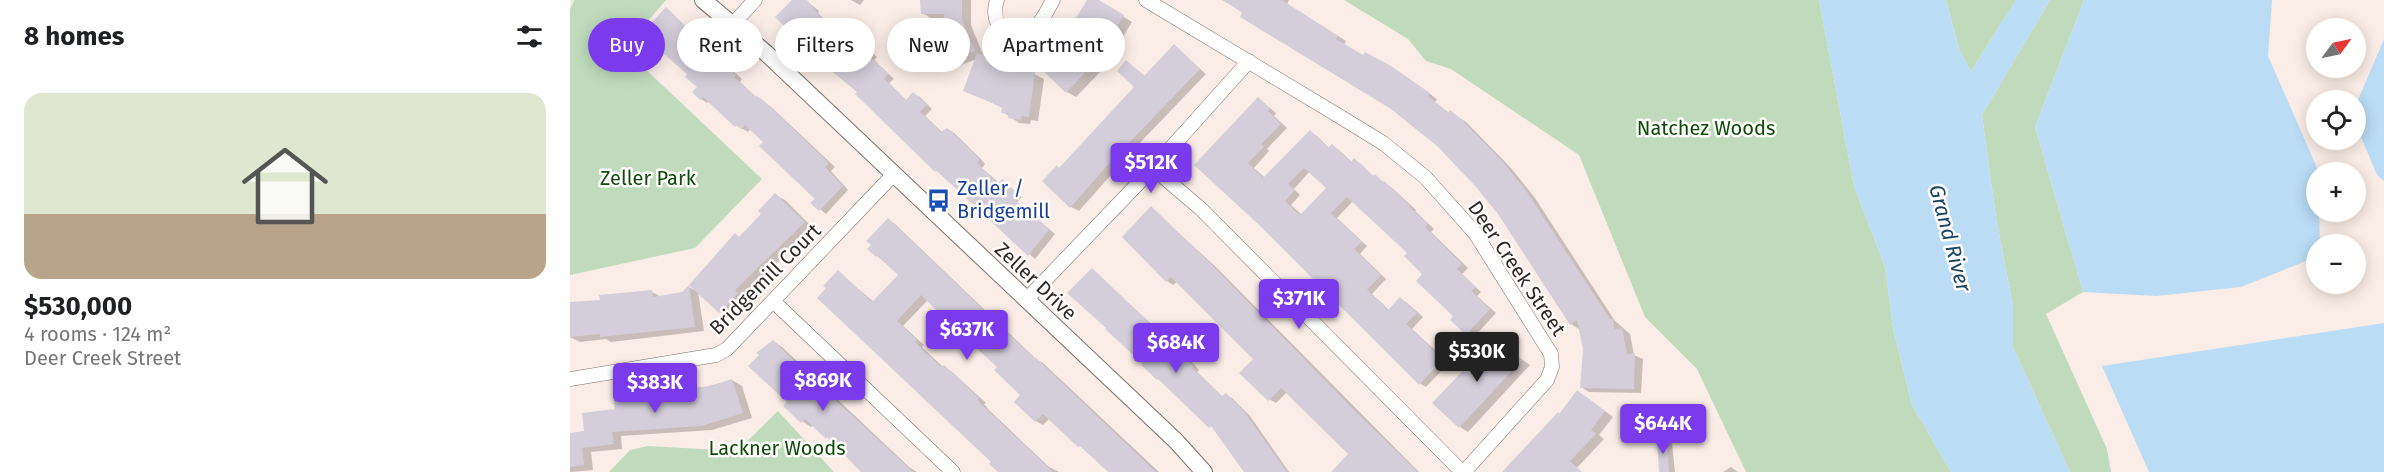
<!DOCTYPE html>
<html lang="en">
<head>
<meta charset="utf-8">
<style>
  :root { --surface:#fff; --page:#f2f2f2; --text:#202124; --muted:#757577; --line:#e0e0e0; --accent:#7c3aed }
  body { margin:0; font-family:"Fira Sans",sans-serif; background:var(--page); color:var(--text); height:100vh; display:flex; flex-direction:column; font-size:22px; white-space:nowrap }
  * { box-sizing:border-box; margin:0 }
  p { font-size:20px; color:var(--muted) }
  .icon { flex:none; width:33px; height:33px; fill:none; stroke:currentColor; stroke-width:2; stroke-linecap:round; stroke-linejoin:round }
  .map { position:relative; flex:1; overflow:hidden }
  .sheet { display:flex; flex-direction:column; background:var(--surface); width:570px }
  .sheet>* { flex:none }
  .banner { position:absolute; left:18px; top:18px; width:570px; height:54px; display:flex; gap:12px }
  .needle { width:39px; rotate:57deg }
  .buttons { position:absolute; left:1736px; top:18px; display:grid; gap:12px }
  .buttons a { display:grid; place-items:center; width:60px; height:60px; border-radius:50%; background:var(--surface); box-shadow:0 3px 15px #0003; font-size:30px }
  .price { position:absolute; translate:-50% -51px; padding:0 14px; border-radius:6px; background:var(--accent); color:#fff; font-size:20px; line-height:39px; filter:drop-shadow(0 2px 3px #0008) }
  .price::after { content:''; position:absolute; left:50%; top:36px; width:18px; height:14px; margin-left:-9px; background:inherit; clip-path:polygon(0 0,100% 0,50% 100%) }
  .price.selected { background:#222; color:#fff }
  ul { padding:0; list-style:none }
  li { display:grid; align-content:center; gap:12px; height:318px; padding:0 24px }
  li+li { border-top:2px solid var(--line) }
  li span { display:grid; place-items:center; height:186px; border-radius:18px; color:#555 }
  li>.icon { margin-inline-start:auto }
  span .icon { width:108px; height:108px; fill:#fffc; stroke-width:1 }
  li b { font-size:26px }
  h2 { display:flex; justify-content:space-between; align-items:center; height:72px; padding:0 24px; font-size:26px }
  .chip { padding:0 21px; border-radius:27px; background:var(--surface); box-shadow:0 3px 15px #0003; font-size:21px; line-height:54px }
  .chip.selected { background:var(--accent); color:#fff }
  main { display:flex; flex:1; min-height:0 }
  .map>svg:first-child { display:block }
</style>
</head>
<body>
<main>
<section class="sheet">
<h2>8 homes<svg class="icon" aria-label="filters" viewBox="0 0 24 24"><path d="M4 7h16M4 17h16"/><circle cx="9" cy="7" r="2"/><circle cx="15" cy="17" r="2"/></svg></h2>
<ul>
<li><span style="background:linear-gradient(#dfe7d0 65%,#b9a48a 0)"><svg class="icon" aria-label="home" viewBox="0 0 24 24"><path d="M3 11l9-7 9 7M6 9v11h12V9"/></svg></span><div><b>$530,000</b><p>4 rooms · 124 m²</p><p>Deer Creek Street</p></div></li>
</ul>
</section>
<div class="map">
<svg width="1814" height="472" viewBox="0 0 1814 472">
  <rect width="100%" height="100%" fill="#faede7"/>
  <path fill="#bfdbbc" d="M4,0h92l-42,49 138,130 -67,69 -125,27v-265z
    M774,0h475l35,186 31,81 8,61 19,77 39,67h-205l-49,-103 -52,-52 -66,-162 -128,-86 -25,-8 -18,-22z
    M1376,0h70l-45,71 -12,-22z
    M1480,0h34l-49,127 48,165 -37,22 61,135 4,23h-41l-57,-125v-41l-17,-88 -14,-103z
    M208,411l56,61h-225l21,-22 18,-4 89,5z"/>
  <path fill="#badcf5" d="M1249,0h127l13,49 12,22 45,-71h34l-68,115 14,103 17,88v41l57,125h-119l-39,-67 -19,-77 -8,-61 -31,-81z
    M1514,0h188l-4,56 50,114 -2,2v40h3l1,32h-4v13l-75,30 -85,9 -73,-4 -48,-165z
    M1814,39v142l-7,-6 -22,-52v-16z
    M1814,323v149h-235l-47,-106z"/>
  <path fill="#0003" fill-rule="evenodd" d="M226,0h9l14,11 -1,2 15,16 -3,3 22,17 7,-8 6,4 12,12 -3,3 20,19 -5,4 18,18 7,-7 6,3 12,12 -7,7 18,17 5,-4 6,4 26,25 5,6 -3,4 18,16 3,-3 19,16 -5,5 38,32 -20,25 -99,-89 -77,-79z
    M281,0h13l-4,5z
    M352,0h49v25l13,32 28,12 22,5 10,5 -6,42 -7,-1 -1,4 -11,-1 -16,-11v-4l-38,-18 12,-31 -21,8 -9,-5 -1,-44h-15l-9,-5z
    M518,0h9l35,22 -28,46 -28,29 -9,-5 -6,-47z
    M653,0h66l-2,4 59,37 -2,4 20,12 36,16 37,26 -2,3 14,11 1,-2 17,12 44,45 24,30 80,123 15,13 4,21 9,4 -2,34 -52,-1 -8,-5 3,-38 -5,-20 -8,-5 -72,-111 -22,-27 -39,-41 -46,-37z
    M96,9l76,70 -2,3 17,16 13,8 65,61 -4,4 17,19 -22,24 -13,-11 4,-4 -66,-70 -3,3 -12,-7 -26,-25 -3,3 -6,-4 -2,-12 -10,-13z
    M604,46l32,28 -72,75 -55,62 -8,-4 -27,-26 16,-12 76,-82 -9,-25 18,14z
    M689,99l17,14 -2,3 13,12 -20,21 2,2 -15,17 11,10 45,-46 7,4 13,13 2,-3 7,4 13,12 2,-2 7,4 13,13 17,10 25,23 -1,1 19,18 -3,3 37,36 -6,6 19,18 -4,4 19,17 -23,25 -7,-4 -57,-81 -56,-52 -16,17 30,28 -7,8 26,25 -14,15 18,17 11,-12 6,4 16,14 -11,12 37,34 -23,24 -7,-4 -141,-142 -82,-76zM740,171l18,17 -26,27 -11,-10 9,-10 -6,-6z
    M205,195l10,5 28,28 -70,68 4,3 -17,18 -10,-5 -29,-27 49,-47 23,-24z
    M581,208l65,59 203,205h-52l-80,-80 -11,11 -7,-4 -14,-40 -77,-78 -5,4 -6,-4 -43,-44z
    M318,220l7,4 141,135 7,4 116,109h-50l-59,-54 -7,7 -7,-4 -14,-26 -23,-29 -31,-28 -2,2 -7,-5 -31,-35 -25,26 21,19 -2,2 4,4 17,16 8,4 35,32 -2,1 6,7 59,56 10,5h-55l-166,-200 36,30 26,-27 -24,-20z
    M522,270l66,60 4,4 -2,2 14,13 1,-2 6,3 18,20 -2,2 26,25 3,-2 6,3 18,18 39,56h-44l-30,-43 -72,-64 2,-1z
    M119,287l9,5 6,39 -93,11 -5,-3 -26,3 -10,-5v-33l31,-3 51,-9 9,5 22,-4z
    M924,340l36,25 -62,67 -8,-5z
    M203,341l9,6 127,120 8,5h-55l-27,-29 -22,-18 -2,2 -9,-6 -13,-19z
    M162,380l10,6 10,32 -40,12 -91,6 1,13 -31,3 2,18 -23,2v-38l16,-1 31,-23z
    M1016,397l27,20 -14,18 5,4 -30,32 -70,1 56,-57z
    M1096,440l6,3 3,29h-21h6z
    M1161,467l7,5h-15z"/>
  <path fill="#d3ced9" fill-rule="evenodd" d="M222,0h15l21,27 22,21 9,-9 13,14 -3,3 19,18 -4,5 22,21 7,-8 14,13 -7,7 21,20 6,-4 27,25 6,7 -3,3 21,21 4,-5 15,14 -5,4 22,21 2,-1 13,13 -21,26 -92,-86 -1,2 -80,-78 2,-2 -39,-32 -43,-43z
    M350,0h42v19l13,32 -29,12 -11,-25 10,-4 -1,-20h-23z
    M517,0h12l25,15 -30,48 -28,30 -27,-26 21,-23z
    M652,0h60l56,36 -2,3 27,16 2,-3 26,14 39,27 -2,3 20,17 2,-3 9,7 44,45 24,30 83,127h3l2,10 7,-1 5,26 8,-1 -1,36 -54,-1 3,-39 -6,-29 -7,5 -72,-111 -22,-27 -39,-41 -46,-37 -151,-92 2,-5z
    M96,7l70,68 -2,2 22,20 1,-1 6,4 66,63 -4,4 18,19 -24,25 -9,-8 5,-4 -56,-53 4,-4 -18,-17 -4,4 -4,-4 -2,2 -32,-30 -3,3 -8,-8 5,-5 -12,-10 2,-3 -46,-40z
    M604,44l26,25 -96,100 -34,39 -28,-27 15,-16 2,3 75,-81 -17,-16 9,-11 18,16z
    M407,53l27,10 -2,5 33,4 -6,45 -7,-1 -1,4 -13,-2 1,-4 -8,-1 1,-6 -39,-16z
    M688,97l13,12 -3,2 13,13 -20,20 3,3 -16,16 15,15 47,-48 18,18 4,-4 19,18 3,-4 19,18 2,-2 8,8 1,-1 26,25 -1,1 19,17 -3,3 37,37 -5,5 19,18 -5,4 19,18 -24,26 -16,-15 3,-4 -37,-35 6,-7 -18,-18 3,-3 -60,-56 -16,16 31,29 -8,7 27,26 -14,15 21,20 12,-13 17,16 -11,11 37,35 -24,26 -162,-162 -63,-58zM734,168l22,20 -26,27 -15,-14 10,-11 -7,-6z
    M205,193l30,29 -70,68 3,3 -19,20 -30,-28 46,-52 4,4 22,-23 -3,-3z
    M581,206l58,56 143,146 66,64h-87l17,-18 -67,-66 -13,13 -29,-28 14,-14 -82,-82 -5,5 -44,-45z
    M318,218l146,140 1,-1 121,115h-48l-28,-26 -2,1 -35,-33 -8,8 -21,-20 6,-7 -26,-25 3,-3 -36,-33 -3,3 -24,-23 3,-3 -16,-16 -24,26 20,19 -2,2 3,3 23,22 3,-2 35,33 -2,1 5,6 71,67h-55l-9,-8 2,-2 -174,-164 9,-10 -3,-2 15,-16 34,32 26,-27 -21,-20 -1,2 -9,-8 4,-4 -5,-4z
    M522,268l60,57 4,5 -1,2 17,16 3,-3 8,8 -1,2 12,11 -2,2 30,28 4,-3 18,18 43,61h-43l-33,-46 -2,2 -51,-49 -1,1 -16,-15 2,-1 -38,-35 1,-1 -39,-35z
    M119,285l6,42 -95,10v-3l-30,3v-35l30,-2 -1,-5 53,-5 1,7 29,-5z
    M924,338l16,15 3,-2 9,9 -63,68 -27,-25z
    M203,340l25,25 115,107h-52l-34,-35 -1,2 -21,-20 -4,4 -18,-17 4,-4 -39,-36 11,-11 -3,-2z
    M162,379l11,34 -41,13 -90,6 2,12 -32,4 2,17 -14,2v-34l14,-2 -2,-18 33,-4 -2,-13 98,-10z
    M1007,390l28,21 -14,19 5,4 -26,27 12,11h-80l56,-60 1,2z
    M1097,438l2,34h-10l-2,-33z"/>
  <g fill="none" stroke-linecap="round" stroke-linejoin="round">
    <defs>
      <path id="minor" d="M427,0c-7,20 6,42 29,33 14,-5 20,-21 27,-33
        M576,0l193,116 44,27 42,34 50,56 76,121 1,13 -5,13 -83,92
        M163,24l22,-24
        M583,168l48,41 261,263
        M456,300l127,-132 96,-107
        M203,301l180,171
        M0,379l146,-24 11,-6 166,-174"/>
      <path id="tertiary" d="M133,0l63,53 410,388 28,31"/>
    </defs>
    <use href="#minor" stroke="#7b706b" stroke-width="15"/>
    <use href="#tertiary" stroke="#7b706b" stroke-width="18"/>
    <use href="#minor" stroke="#fff" stroke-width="14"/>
    <use href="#tertiary" stroke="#fff" stroke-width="16"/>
  </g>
  <defs>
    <symbol id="bus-bare" viewBox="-9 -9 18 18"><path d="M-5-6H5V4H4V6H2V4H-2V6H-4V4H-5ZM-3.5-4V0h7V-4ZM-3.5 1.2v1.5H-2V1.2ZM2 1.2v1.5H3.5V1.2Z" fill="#1a4fb4" stroke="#fffcfb" stroke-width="2.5" paint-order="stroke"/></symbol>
  </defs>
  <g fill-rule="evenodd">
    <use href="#bus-bare" x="352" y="184" width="33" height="33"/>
  </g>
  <g text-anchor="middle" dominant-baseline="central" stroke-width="5" stroke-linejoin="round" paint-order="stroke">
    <g font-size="20" fill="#0b4c0a" stroke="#fffcfb">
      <text x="1136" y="128">Natchez Woods</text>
      <text x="78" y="178">Zeller Park</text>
      <text x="207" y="448">Lackner Woods</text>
    </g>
    <g font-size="20" fill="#164399" stroke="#fffcfb" text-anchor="start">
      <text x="387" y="188">Zeller /<tspan x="387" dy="23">Bridgemill</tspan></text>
    </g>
    <g font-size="20" fill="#2b2725" stroke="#fffcfb">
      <text transform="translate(947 268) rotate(56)">Deer Creek Street</text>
      <text transform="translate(195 279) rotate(-45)">Bridgemill Court</text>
      <text transform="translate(466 281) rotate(43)">Zeller Drive</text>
    </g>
    <g font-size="21" font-style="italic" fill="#184561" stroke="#fffcfb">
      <text transform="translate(1380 238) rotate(75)">Grand River</text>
    </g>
  </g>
</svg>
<div class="buttons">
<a><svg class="needle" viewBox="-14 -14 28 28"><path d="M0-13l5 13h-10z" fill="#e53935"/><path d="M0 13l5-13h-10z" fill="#757577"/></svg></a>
<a><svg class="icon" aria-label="locate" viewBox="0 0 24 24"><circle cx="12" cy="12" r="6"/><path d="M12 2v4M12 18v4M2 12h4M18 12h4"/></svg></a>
<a>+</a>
<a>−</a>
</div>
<b class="price" style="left:581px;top:194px">$512K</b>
<b class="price" style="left:729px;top:330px">$371K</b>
<b class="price" style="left:397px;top:361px">$637K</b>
<b class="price" style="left:606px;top:374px">$684K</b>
<b class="price selected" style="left:907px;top:383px">$530K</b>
<b class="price" style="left:253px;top:412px">$869K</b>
<b class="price" style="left:85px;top:414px">$383K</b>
<b class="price" style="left:1093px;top:455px">$644K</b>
<div class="banner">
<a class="chip selected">Buy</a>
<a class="chip">Rent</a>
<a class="chip">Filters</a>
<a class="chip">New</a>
<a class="chip">Apartment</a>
</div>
</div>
</main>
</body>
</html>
